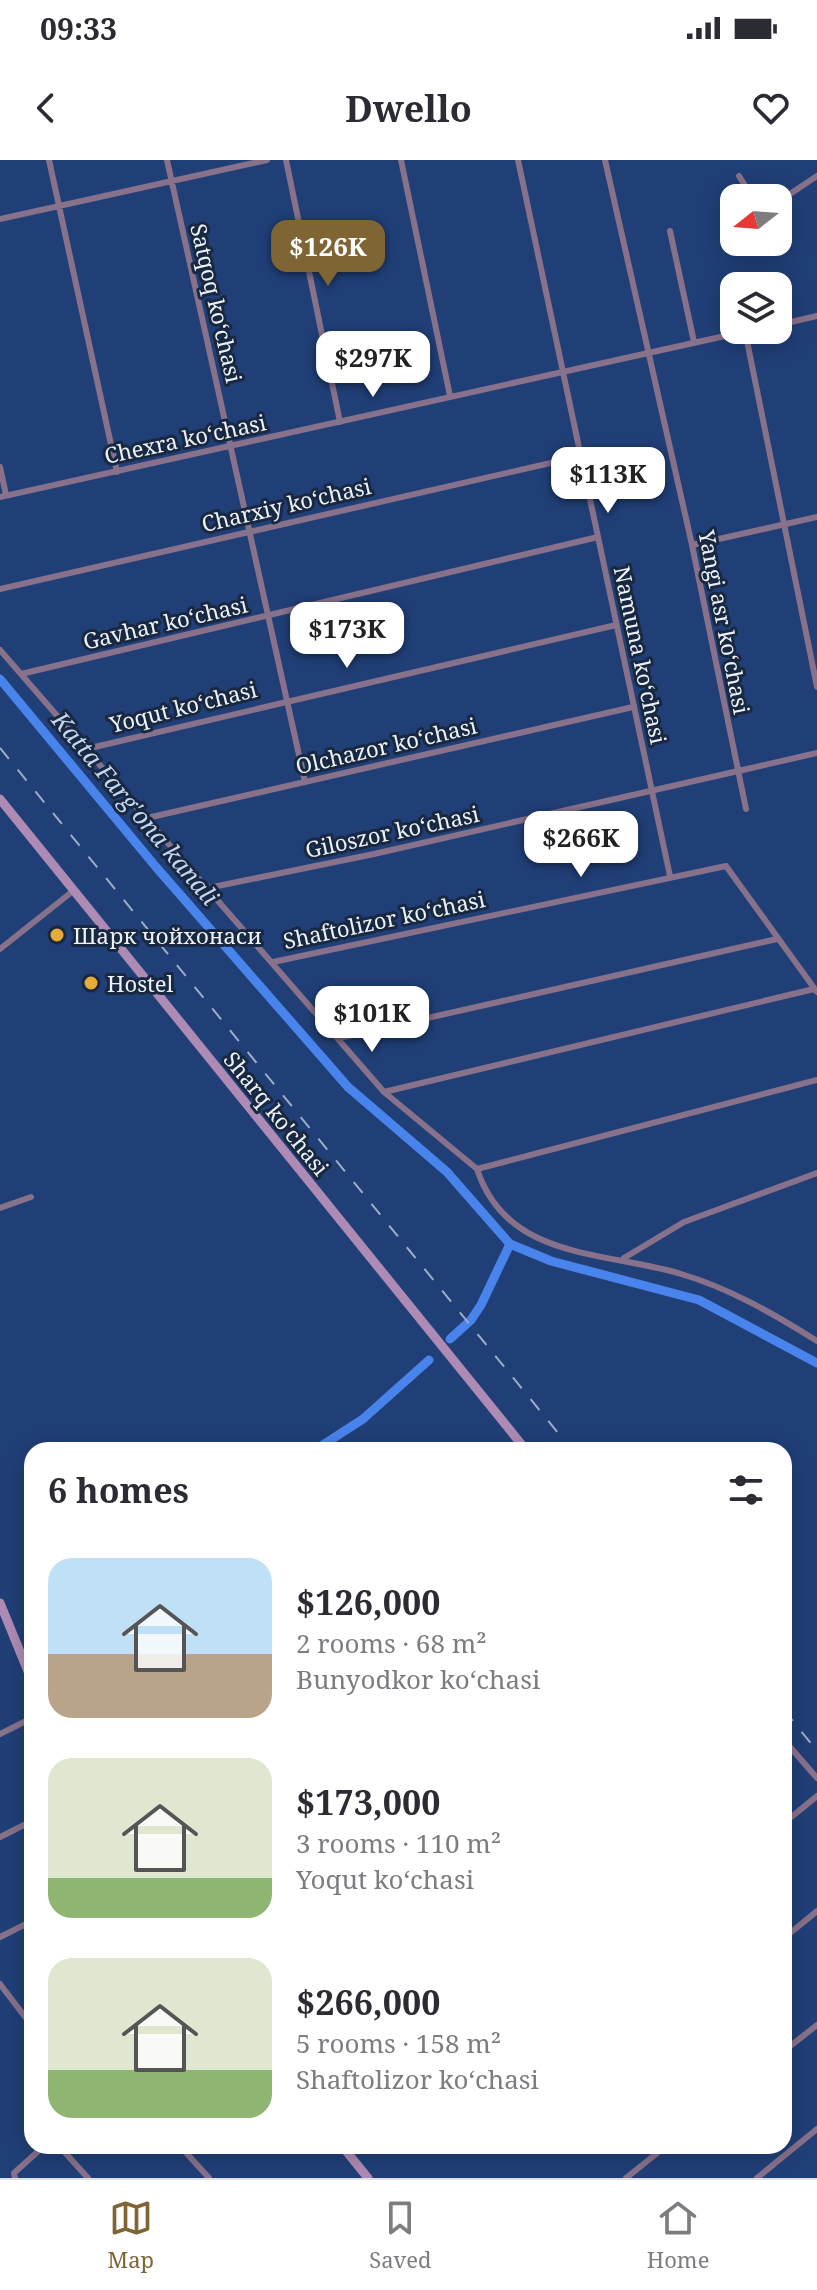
<!DOCTYPE html>
<html lang="en">
<head>
<meta charset="utf-8">
<style>
  :root { --surface:#fff; --page:#f2f2f3; --text:#2b2b33; --muted:#7c7c81; --line:#e1e1e2; --accent:#7f6534 }
  body { margin:0; font-family:"Noto Serif",serif; background:var(--page); color:var(--text); height:100vh; display:flex; flex-direction:column; font-size:30px; white-space:nowrap }
  * { box-sizing:border-box; margin:0 }
  p { font-size:26px; color:var(--muted) }
  .icon { flex:none; width:44px; height:44px; fill:none; stroke:currentColor; stroke-width:2; stroke-linecap:round; stroke-linejoin:round }
  .map { position:relative; flex:1; overflow:hidden }
  .sheet { position:absolute; left:24px; top:1282px; width:768px; height:712px; display:flex; flex-direction:column; background:var(--surface); border-radius:24px; box-shadow:0 4px 20px #0003 }
  .sheet>* { flex:none }
  .needle { width:52px; rotate:253deg }
  .tools { position:absolute; left:720px; top:24px; display:grid; gap:16px }
  .tools a { display:grid; place-items:center; width:72px; height:72px; border-radius:16px; background:var(--surface); box-shadow:0 4px 20px #0003; font-size:40px }
  .price { position:absolute; translate:-50% -68px; padding:0 18px; border-radius:16px; background:#fff; color:#222; font-size:26px; line-height:52px; filter:drop-shadow(0 2px 4px #0008) }
  .price::after { content:''; position:absolute; left:50%; top:48px; width:24px; height:18px; margin-left:-12px; background:inherit; clip-path:polygon(0 0,100% 0,50% 100%) }
  .price.current { background:var(--accent); color:#fff }
  ul { padding:0; list-style:none }
  li { display:flex; align-items:center; gap:24px; height:200px; padding:0 24px }
  li span { display:grid; place-items:center; flex:none; width:224px; height:160px; border-radius:24px; color:#555 }
  li>.icon { margin-inline-start:auto }
  span .icon { width:96px; height:96px; fill:#fffc; stroke-width:1 }
  li b { font-size:34px }
  h2 { display:flex; justify-content:space-between; align-items:center; height:96px; padding:0 24px; font-size:34px }
  .status { display:flex; justify-content:space-between; align-items:center; height:56px; padding:0 40px; background:var(--surface); direction:ltr }
  .status svg { height:22px; fill:currentColor }
  header { display:flex; justify-content:space-between; align-items:center; height:104px; padding:0 24px; background:var(--surface); font-size:36px; font-weight:700 }
  .menu { display:flex; justify-content:space-around; align-items:center; height:112px; border-top:2px solid var(--line); background:var(--surface); font-size:22px; color:var(--muted) }
  .menu a { display:grid; justify-items:center; gap:4px }
  .menu .current { color:var(--accent) }
  .map>svg:first-child { display:block }
</style>
</head>
<body>
<div class="status"><b>09:33</b><svg viewBox="0 0 49 12"><path d="M0 12V9h3v3zM5 12V6h3v6zM10 12V3h3v9zM15 12V0h3v12zM26 1h20v11H26zM47 4h2v5h-2z"/></svg></div>
<header><svg class="icon" aria-label="back" viewBox="0 0 24 24"><path d="M15 5l-7 7 7 7"/></svg>Dwello<svg class="icon" aria-label="heart" viewBox="0 0 24 24"><path d="M12 20l-8-8c-3-5 5-10 8-4 3-6 11-1 8 4z"/></svg></header>
<div class="map">
<svg width="817" height="2018" viewBox="0 0 817 2018">
  <rect width="100%" height="100%" fill="#203f77"/>
  <g fill="none" stroke-linecap="round" stroke-linejoin="round">
    <path stroke="#4983ec" stroke-width="9" d="M0,519l156,188 192,220 99,85 63,72 41,17 148,39 118,63
      M450,1179l21,-19 10,-15 29,-61
      M315,1290l48,-31 66,-59"/>
    <path stroke="#87718b" stroke-width="6" d="M49,0l68,312
      M167,0l138,622
      M286,0l54,262
      M401,0l49,236
      M518,0l152,716
      M605,0l87,385 54,264
      M739,16l14,22
      M778,42l39,-26
      M0,59l267,-59
      M670,71l24,111
      M778,165l39,-9
      M745,171l72,356
      M0,307l6,28
      M0,337l752,-167
      M692,385l125,-28
      M0,429l581,-133
      M0,490l384,442 93,77c30,92 129,82 204,105 48,14 93,40 136,67
      M21,514l577,-137
      M86,589l530,-124
      M147,658l486,-111
      M208,728l166,-34 443,-101
      M0,789l73,-58
      M273,802l453,-96 91,126
      M339,878l438,-99
      M384,932l430,-103
      M477,1009l340,-89
      M0,1048l31,-11
      M624,1098l60,-36 133,-49
      M0,1574l32,-16
      M784,1580l33,38
      M784,1663l33,-27
      M0,1677l32,-16
      M0,1777l32,-16
      M784,1778l33,-27
      M0,1824l32,42
      M784,1891l33,-26
      M59,1986l29,32
      M180,1986l29,32
      M15,2018l-1,-5 30,-27
      M626,2018l40,-32
      M757,2018l60,-49"/>
    <path stroke="#ae8bb4" stroke-width="9" d="M0,639l526,651
      M0,1443l32,78
      M342,1986l26,32"/>
    <path stroke="#9eadc7" stroke-width="2" stroke-dasharray="14 14" stroke-linecap="butt" d="M0,588l572,702
      M784,1550l33,41"/>
  </g>
  <g fill="#e6ac36" stroke="#192841" stroke-width="3">
    <circle cx="57" cy="775" r="8"/>
    <circle cx="91" cy="823" r="8"/>
  </g>
  <g text-anchor="middle" dominant-baseline="central" stroke-width="6" stroke-linejoin="round" paint-order="stroke">
    <g font-size="22" fill="#edf1f8" stroke="#192841">
      <text transform="translate(217 143) rotate(77)">Satqoq koʻchasi</text>
      <text transform="translate(185 278) rotate(-12)">Chexra koʻchasi</text>
      <text transform="translate(286 344) rotate(-13)">Charxiy koʻchasi</text>
      <text transform="translate(165 462) rotate(-13)">Gavhar koʻchasi</text>
      <text transform="translate(725 462) rotate(79)">Yangi asr koʻchasi</text>
      <text transform="translate(641 495) rotate(78)">Namuna koʻchasi</text>
      <text transform="translate(183 546) rotate(-14)">Yoqut koʻchasi</text>
      <text transform="translate(386 585) rotate(-13)">Olchazor koʻchasi</text>
      <text transform="translate(392 671) rotate(-12)">Giloszor koʻchasi</text>
      <text transform="translate(384 759) rotate(-12)">Shaftolizor koʻchasi</text>
      <text transform="translate(277 953) rotate(51)">Sharq ko'chasi</text>
    </g>
    <g font-size="22" fill="#edf1f8" stroke="#192841" text-anchor="start">
      <text x="73" y="775">Шарк чойхонаси</text>
      <text x="107" y="823">Hostel</text>
    </g>
    <g font-size="24" font-style="italic" fill="#c6d6f0" stroke="#192841">
      <text transform="translate(136 648) rotate(50)">Katta Farg'ona kanali</text>
    </g>
  </g>
</svg>
<div class="tools">
<a><svg class="needle" viewBox="-14 -14 28 28"><path d="M0-13l5 13h-10z" fill="#e53935"/><path d="M0 13l5-13h-10z" fill="#7c7c81"/></svg></a>
<a><svg class="icon" aria-label="layers" viewBox="0 0 24 24"><path d="M12 4l9 5-9 5-9-5zM3 14l9 5 9-5"/></svg></a>
</div>
<b class="price current" style="left:328px;top:128px">$126K</b>
<b class="price" style="left:373px;top:239px">$297K</b>
<b class="price" style="left:608px;top:355px">$113K</b>
<b class="price" style="left:347px;top:510px">$173K</b>
<b class="price" style="left:581px;top:719px">$266K</b>
<b class="price" style="left:372px;top:894px">$101K</b>
<section class="sheet">
<h2>6 homes<svg class="icon" aria-label="filters" viewBox="0 0 24 24"><path d="M4 7h16M4 17h16"/><circle cx="9" cy="7" r="2"/><circle cx="15" cy="17" r="2"/></svg></h2>
<ul>
<li><span style="background:linear-gradient(#bfe0f5 60%,#b9a48a 0)"><svg class="icon" aria-label="home" viewBox="0 0 24 24"><path d="M3 11l9-7 9 7M6 9v11h12V9"/></svg></span><div><b>$126,000</b><p>2 rooms · 68 m²</p><p>Bunyodkor koʻchasi</p></div></li>
<li><span style="background:linear-gradient(#dfe7d0 75%,#8fb573 0)"><svg class="icon" aria-label="home" viewBox="0 0 24 24"><path d="M3 11l9-7 9 7M6 9v11h12V9"/></svg></span><div><b>$173,000</b><p>3 rooms · 110 m²</p><p>Yoqut koʻchasi</p></div></li>
<li><span style="background:linear-gradient(#dfe7d0 70%,#8fb573 0)"><svg class="icon" aria-label="home" viewBox="0 0 24 24"><path d="M3 11l9-7 9 7M6 9v11h12V9"/></svg></span><div><b>$266,000</b><p>5 rooms · 158 m²</p><p>Shaftolizor koʻchasi</p></div></li>
</ul>
</section>
</div>
<nav class="menu">
<a class="current"><svg class="icon" aria-label="map" viewBox="0 0 24 24"><path d="M3 6l6-2 6 2 6-2v14l-6 2-6-2-6 2zM9 4v14M15 6v14"/></svg>Map</a>
<a><svg class="icon" aria-label="saved" viewBox="0 0 24 24"><path d="M7 4h10v16l-5-4-5 4z"/></svg>Saved</a>
<a><svg class="icon" aria-label="home" viewBox="0 0 24 24"><path d="M3 11l9-7 9 7M6 9v11h12V9"/></svg>Home</a>
</nav>
</body>
</html>
